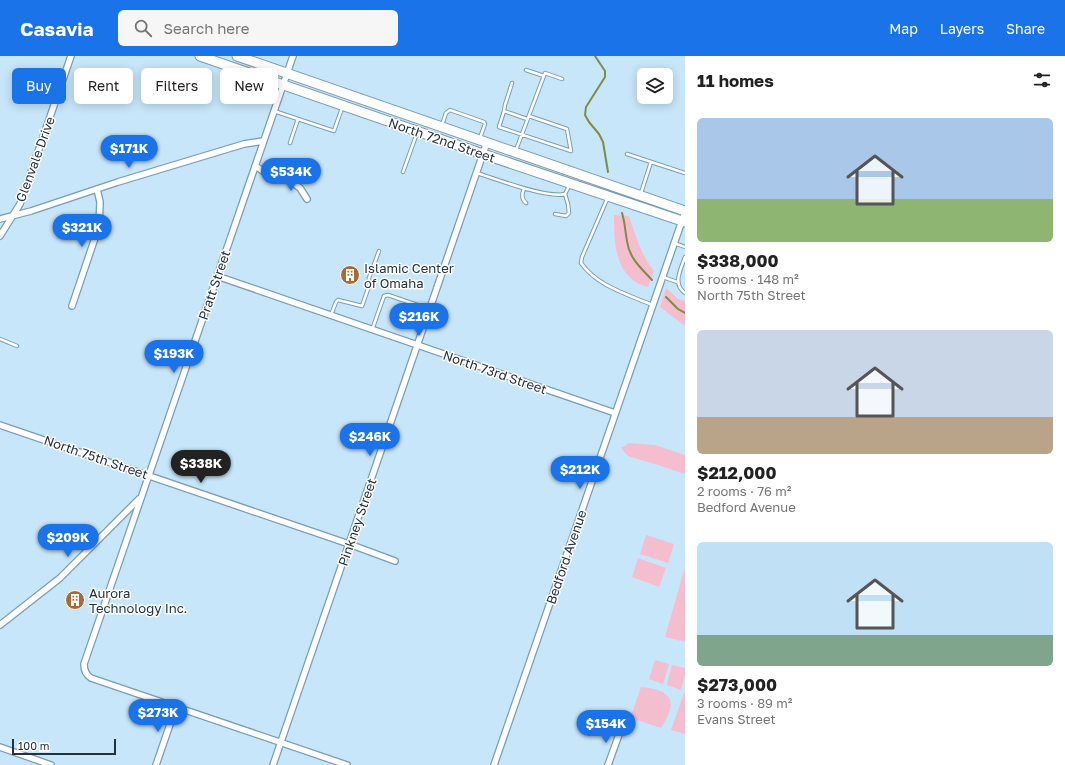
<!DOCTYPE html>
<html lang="en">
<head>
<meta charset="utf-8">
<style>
  :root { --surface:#fff; --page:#f6f6f6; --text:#222; --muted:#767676; --accent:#1a73e8 }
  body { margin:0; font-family:"Golos Text",sans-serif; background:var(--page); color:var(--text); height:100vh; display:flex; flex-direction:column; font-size:15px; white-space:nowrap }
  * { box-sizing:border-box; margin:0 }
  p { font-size:13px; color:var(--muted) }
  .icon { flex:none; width:22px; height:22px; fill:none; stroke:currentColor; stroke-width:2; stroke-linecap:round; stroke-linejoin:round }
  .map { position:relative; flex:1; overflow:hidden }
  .sheet { display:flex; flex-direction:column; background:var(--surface); width:380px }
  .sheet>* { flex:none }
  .top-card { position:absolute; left:12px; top:12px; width:380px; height:36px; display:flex; gap:8px }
  .fabs { position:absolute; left:637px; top:12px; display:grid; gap:8px }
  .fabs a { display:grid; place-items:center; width:36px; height:36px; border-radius:6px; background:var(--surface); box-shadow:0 2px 10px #0003; font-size:20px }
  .scale { position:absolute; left:12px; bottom:10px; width:104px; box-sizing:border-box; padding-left:4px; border:2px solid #24323c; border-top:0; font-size:11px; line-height:14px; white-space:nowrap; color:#24323c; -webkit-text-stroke:3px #fff; paint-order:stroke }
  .price { position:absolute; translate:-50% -34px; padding:0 9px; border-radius:14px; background:var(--accent); color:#fff; font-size:13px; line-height:26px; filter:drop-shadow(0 1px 2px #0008) }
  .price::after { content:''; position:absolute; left:50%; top:24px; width:12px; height:9px; margin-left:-6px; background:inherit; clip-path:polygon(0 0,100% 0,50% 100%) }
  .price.selected { background:#222; color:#fff }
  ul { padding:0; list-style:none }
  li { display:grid; align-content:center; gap:8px; height:212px; padding:0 12px }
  li span { display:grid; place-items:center; height:124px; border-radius:6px; color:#555 }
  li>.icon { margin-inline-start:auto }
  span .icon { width:72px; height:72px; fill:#fffc; stroke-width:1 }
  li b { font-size:17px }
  h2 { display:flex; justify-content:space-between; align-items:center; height:48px; padding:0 12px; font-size:17px }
  .tag { padding:0 14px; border-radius:6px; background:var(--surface); box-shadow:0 2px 10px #0003; font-size:14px; line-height:36px }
  .tag.selected { background:var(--accent); color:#fff }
  header { display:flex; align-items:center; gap:24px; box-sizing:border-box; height:56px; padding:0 20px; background:var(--accent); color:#fff }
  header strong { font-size:19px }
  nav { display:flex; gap:22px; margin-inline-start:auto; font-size:14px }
  .search { width:280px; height:36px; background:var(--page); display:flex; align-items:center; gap:10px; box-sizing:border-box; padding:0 14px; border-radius:6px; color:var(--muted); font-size:15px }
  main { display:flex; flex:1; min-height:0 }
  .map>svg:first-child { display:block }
</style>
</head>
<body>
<header>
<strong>Casavia</strong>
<div class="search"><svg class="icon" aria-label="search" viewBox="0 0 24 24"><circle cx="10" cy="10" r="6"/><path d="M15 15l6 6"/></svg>Search here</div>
<nav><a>Map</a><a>Layers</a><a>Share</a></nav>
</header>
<main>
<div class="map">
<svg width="685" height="709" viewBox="0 0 685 709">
  <rect width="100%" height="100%" fill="#c7e6fa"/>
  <path fill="#f5becf" d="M614,159l15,1c7,20 11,37 25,55l-6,16c-3,-1 -8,-2 -11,-4 -23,-14 -23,-45 -23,-68z
    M666,232l12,11 7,2v25l-25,-19z
    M629,387l26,2 30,10v19l-24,-8 -33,-10 -7,-8z
    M646,479l28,9 -6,19 -28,-9z
    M638,502l28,10 -7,19 -27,-10z
    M685,511v75l-20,-5z
    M655,604l14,4 -6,20 -14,-5z
    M672,609l13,3v6l-4,16 -14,-5z
    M641,631c31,3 38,14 20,41l-27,-9 -2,-6z
    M684,637h1v41l-14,-4z"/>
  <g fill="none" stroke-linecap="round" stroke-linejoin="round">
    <path stroke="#7f8c46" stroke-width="2" d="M595,0l10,15v6l-19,30 -1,8 4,7 10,12 4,8 5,30
      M622,157c3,9 3,18 5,28 2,17 14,27 25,39
      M666,241l12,12 7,4"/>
    <defs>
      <path id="service" d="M526,14l18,6
        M274,55l60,20 8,-23
        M504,55l1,-6 7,-22
        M527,63l-23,-8 -5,16 72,24 -4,-22 -38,-13
        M442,69l4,-12 4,-3 34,12 1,2 -5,14
        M290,87l8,-24
        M516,94l29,-77 17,6
        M627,98l58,19
        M403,116l14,-39
        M477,117c18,6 72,26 88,21l4,-8
        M524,132c-2,6 -3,11 2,15
        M641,137l10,-31
        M608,141l-26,60 -1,6c16,23 46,31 71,42
        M555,158l11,2 3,-3 -1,-9 -3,-10
        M674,187l11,4
        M685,201c-4,12 -13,27 0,36
        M663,221l14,5
        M331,259l5,-13 2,-2 24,6 7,-20v-8l10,-27
        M372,274l12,-34 4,-1 41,14
        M0,283l17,7"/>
      <path id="minor" d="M293,0l-209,608c0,7 2,11 7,14l256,87
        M255,110c9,5 16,13 27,10
        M263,114h11l4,2 22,16 7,11
        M0,163l31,-8 87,-29 126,-38 19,-3
        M0,180l20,-32 51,-148
        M217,220l398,137
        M72,250l27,-80 1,-24 -3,-13
        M0,369l349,119 46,17
        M0,569l60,-47 79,-79
        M0,691l51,18
        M156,709l20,-58
        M273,709l214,-623
        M494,709l191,-553
        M608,709l13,-36"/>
      <path id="primary" d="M200,0l283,98 202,68
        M237,0l448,155"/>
    </defs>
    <use href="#service" stroke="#799db5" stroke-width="4.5"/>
    <use href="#minor" stroke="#799db5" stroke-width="8"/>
    <use href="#primary" stroke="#799db5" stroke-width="11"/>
    <use href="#service" stroke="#fff" stroke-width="2.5"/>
    <use href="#minor" stroke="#fff" stroke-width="5.5"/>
    <use href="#primary" stroke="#fff" stroke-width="9"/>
  </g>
  <defs>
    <symbol id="building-disc" viewBox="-11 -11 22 22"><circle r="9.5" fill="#aa6a34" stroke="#fff"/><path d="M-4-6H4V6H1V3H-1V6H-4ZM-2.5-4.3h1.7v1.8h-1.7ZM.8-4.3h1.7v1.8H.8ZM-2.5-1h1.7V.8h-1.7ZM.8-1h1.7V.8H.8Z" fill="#fff"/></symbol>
  </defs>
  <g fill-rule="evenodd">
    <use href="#building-disc" x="339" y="208" width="22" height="22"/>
    <use href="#building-disc" x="64" y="533" width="22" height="22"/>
  </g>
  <g text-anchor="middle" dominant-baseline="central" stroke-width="3" stroke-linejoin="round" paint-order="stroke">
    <g font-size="13" fill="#24323c" stroke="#fff">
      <text transform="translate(442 84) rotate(19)">North 72nd Street</text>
      <text transform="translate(35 103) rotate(-70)">Glenvale Drive</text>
      <text transform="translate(214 229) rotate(-71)">Pratt Street</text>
      <text transform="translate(495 316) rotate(19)">North 73rd Street</text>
      <text transform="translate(96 401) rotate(19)">North 75th Street</text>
      <text transform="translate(357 466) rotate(-71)">Pinkney Street</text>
      <text transform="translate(566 501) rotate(-71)">Bedford Avenue</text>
    </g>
    <g font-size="13" fill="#24323c" stroke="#fff" text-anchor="start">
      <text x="364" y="212">Islamic Center<tspan x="364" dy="15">of Omaha</tspan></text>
      <text x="89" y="537">Aurora<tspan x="89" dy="15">Technology Inc.</tspan></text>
    </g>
  </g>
</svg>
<div class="fabs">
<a><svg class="icon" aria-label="layers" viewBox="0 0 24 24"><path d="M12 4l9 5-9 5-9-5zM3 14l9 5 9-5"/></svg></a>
</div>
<div class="scale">100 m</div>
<b class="price" style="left:129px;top:113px">$171K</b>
<b class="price" style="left:291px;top:136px">$534K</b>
<b class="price" style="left:82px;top:192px">$321K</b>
<b class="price" style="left:419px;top:281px">$216K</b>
<b class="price" style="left:174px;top:318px">$193K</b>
<b class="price" style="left:370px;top:401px">$246K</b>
<b class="price selected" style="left:201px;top:428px">$338K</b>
<b class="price" style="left:580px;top:434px">$212K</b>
<b class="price" style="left:68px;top:502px">$209K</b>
<b class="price" style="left:158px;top:677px">$273K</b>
<b class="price" style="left:606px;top:688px">$154K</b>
<div class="top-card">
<a class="tag selected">Buy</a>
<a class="tag">Rent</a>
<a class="tag">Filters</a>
<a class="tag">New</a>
</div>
</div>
<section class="sheet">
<h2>11 homes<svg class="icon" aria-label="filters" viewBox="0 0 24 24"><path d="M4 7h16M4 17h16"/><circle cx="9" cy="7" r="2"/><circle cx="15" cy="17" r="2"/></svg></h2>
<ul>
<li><span style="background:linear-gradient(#a9c7e8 65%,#8fb573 0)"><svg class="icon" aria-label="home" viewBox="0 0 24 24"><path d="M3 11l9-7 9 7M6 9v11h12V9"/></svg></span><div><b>$338,000</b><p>5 rooms · 148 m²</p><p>North 75th Street</p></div></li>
<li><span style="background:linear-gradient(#c9d6e8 70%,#b9a48a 0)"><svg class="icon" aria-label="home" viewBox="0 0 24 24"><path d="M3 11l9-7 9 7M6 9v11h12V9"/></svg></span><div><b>$212,000</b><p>2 rooms · 76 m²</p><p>Bedford Avenue</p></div></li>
<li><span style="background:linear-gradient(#bfe0f5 75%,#7fa58c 0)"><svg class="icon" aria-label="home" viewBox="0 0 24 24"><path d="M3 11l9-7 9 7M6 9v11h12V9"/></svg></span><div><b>$273,000</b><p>3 rooms · 89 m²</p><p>Evans Street</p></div></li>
</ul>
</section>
</main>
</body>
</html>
